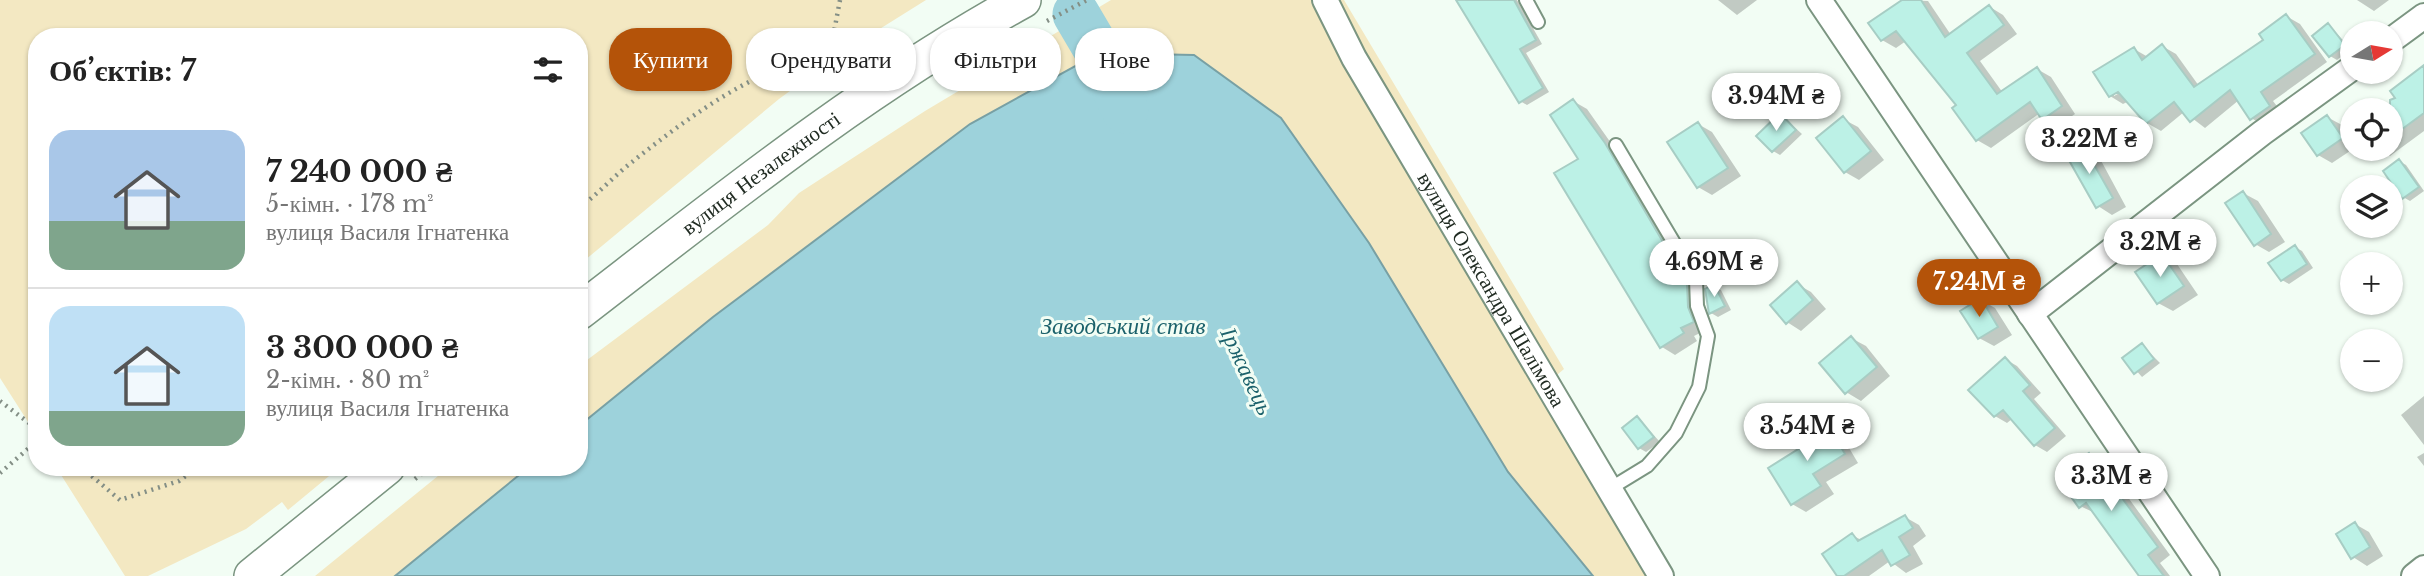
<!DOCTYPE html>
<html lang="uk">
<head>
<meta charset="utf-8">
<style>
  :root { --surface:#fff; --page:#f2f2f2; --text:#222; --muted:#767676; --line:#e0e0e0; --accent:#b45309 }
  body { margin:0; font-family:"Libre Baskerville",serif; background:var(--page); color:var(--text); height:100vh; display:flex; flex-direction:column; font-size:26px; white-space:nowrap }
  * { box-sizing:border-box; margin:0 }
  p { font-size:23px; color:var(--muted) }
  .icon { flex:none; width:38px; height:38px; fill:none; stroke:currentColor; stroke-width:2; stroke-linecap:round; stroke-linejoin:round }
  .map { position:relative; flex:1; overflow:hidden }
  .drawer { position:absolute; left:28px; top:28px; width:560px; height:448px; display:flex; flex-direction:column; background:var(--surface); border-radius:28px; box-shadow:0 2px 5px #0004 }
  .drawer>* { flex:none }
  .banner { position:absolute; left:609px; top:28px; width:665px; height:63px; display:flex; gap:14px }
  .needle { width:46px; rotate:79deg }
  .fabs { position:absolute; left:2340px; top:21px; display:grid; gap:14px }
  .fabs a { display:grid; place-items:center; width:63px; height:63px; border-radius:50%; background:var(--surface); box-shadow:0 2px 5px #0004; font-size:35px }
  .price { position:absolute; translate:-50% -60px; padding:0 16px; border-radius:24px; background:#fff; color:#222; font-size:23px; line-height:46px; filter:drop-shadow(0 2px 4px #0008) }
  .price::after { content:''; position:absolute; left:50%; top:42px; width:21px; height:16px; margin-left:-10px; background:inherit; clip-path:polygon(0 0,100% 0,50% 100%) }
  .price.selected { background:var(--accent); color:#fff }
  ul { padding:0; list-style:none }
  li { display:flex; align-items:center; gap:21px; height:175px; padding:0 21px }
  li+li { border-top:2px solid var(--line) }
  li span { display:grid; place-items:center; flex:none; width:196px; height:140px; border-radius:21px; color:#555 }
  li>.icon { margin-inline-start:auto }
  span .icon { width:84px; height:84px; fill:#fffc; stroke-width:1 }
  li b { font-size:30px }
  h2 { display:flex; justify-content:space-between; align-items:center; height:84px; padding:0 21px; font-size:30px }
  .tag { padding:0 24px; border-radius:28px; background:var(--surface); box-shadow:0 2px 5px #0004; font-size:24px; line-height:63px }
  .tag.selected { background:var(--accent); color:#fff }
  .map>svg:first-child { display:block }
</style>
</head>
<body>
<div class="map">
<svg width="2424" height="576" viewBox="0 0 2424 576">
  <rect width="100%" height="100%" fill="#f2fdf4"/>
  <path fill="#f3e8c2" d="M0,0h926l-80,50 -67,49 -200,166v-228h-542v399l-37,-58z
    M1111,0h233l220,369 -26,22 110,185h-55l-85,-104 -139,-229 -656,74 -134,109v-60l189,-141 31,-32 126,-82z
    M56,467h284l-52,43 -6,-8 -36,27 -98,47h-23z
    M449,467h80l-134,109h-80z"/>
  <path fill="#9dd2db" stroke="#78a0a4" stroke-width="2" d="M1099,53l95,2 87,63 88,125 139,229 85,104h-1198l134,-109h50v-41l134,-109 257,-193z"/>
  <path fill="#0003" fill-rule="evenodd" d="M1459,0h58l25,44 -16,9 23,39 -22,13 -7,-4z
    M1718,0h39l-20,15z
    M1905,0l23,1 23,34 39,-28 13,8 14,19 -37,27 23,32 34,-24 14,8 24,37 -18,12 -17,-13 -49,35 -14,-8 -19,-34 -52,-65 -10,7 -14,-8z
    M2357,0h32l-15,11z
    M2286,16l14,8 27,38 -54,39 10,13 -18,12 -14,-8 -12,-18 -34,28 -21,-16 -23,19 -14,-8 -18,-22 -6,3 -13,-8 24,-47 14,8 14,-11 14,8 23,32 67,-45zM2127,89l-13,7v-4z
    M2329,25l22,24 -14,11 -7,-4z
    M2424,69v62l-34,25 -12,-7h12v-39h-13l21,-12z
    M1573,101l14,8 31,44 82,139 6,38 -12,6 3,5 -22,14 -13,-8 -105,-173 24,-15z
    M1781,115l21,19 -22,21 -7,-4z
    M2327,117l15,8 10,15 1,9 -21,14 -14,-8z
    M1843,119l15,8 26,33 -25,20 -14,-8z
    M1698,124l14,8 29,44 -29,19 -14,-8z
    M2083,147l15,8 28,52 -14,8 -14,-9z
    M2399,161l7,4 18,26 -14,10 -7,-4z
    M2243,193l15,8 27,41 -16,10 -14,-8z
    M2295,247l7,4 11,17 -24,16 -7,-4z
    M2163,256l14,8 21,31 -25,16 -15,-8z
    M1797,284l14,8 15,17 -25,22 -14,-9z
    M1714,286l7,4 10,20 -13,7 -7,-4 -4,-24z
    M1981,300l14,8 17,27 -18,11 -15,-8z
    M1851,338l15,8 24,30 -29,25 -15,-9z
    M2142,345l18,18 -18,14 -17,-19z
    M2005,359l12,7 24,27 -7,6 32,37 -19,16 -12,-7 -23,-26 -5,4 -12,-7z
    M2424,396v49l-23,-30z
    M1638,418l22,24 -14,10 -7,-4z
    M1825,422l14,9 19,32 -32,19 8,12 -28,18 -14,-8z
    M2424,453v13l-7,-9z
    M2090,455l13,8 67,92 -10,8 10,13h-29l-46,-63 -15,-7z
    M1905,517l14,8 7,11 -13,10 10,18 -17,9 -16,-12 -21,15h-30l13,-41 11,6z
    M2355,524l14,8 14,24 -16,10 -14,-9z"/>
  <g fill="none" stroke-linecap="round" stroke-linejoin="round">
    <path stroke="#9dd2db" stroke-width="47" d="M1076,14l23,39 26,57"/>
  </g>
  <path fill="#bcf1e6" stroke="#a7cdc4" stroke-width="2" d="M1456,0h58l22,40 -16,9 23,39 -24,15z
    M1902,0h19l24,37 44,-32 15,20 -37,28 30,41 40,-27 25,39 -20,14 -12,-18 -54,39 -24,-33 4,-3 -60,-74 -15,10 -13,-18z
    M2286,14l29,40 -54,38 9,14 -20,14 -20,-30 -40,32 -16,-20 -28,22 -28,-32 -9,5 -16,-25 41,-25 8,13 20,-16 32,43 69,-47 -4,-6z
    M2328,23l17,22 -16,12 -17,-21z
    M2424,65v48l-34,25v-38l5,-2 -5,-7z
    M1573,99l32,44 82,140 1,24 6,15 -13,6 3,5 -24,15 -106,-175 24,-14 -28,-44z
    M1780,113l16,17 -24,22 -16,-16z
    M2327,115l16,23 -26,18 -16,-23z
    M1843,116l28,35 -27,22 -28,-35z
    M1698,122l30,46 -31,20 -30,-46z
    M2083,145l30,53 -17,10 -30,-53z
    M2399,159l20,28 -17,12 -19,-28z
    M2243,191l28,43 -17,12 -29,-43z
    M2295,245l12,19 -26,17 -13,-18z
    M2162,254l22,32 -27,18 -22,-32z
    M1797,281l16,19 -27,24 -16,-19z
    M1714,284l11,22 -16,8 -4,-25z
    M1981,298l17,29 -20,12 -18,-28z
    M1851,336l26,31 -32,27 -26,-31z
    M2142,343l12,16 -20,15 -12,-16z
    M2005,357l25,28 -7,6 32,37 -21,18 -31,-36 -9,7 -26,-27z
    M1637,416l17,21 -16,12 -16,-21z
    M1825,420l20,34 -32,20 8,12 -30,19 -23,-37 43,-27 -6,-9z
    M2089,453l69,94 -10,8 16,21h-25l-53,-73 -7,5 -22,-31z
    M1905,515l8,13 -14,9 11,18 -19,11 -9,-16 -38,26h-7l-15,-22 30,-21 6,8z
    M2355,522l15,25 -19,12 -15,-25z"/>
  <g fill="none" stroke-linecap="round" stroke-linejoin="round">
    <defs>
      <path id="service" d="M1526,0l12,22
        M1611,488l36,-22 29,-33 23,-46 9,-51 -11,-30 -1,-26 -80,-135"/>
      <g id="minor">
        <path id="s1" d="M1325,0l29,58 307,518"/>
        <path d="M1819,0l388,576"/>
        <path d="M2390,41l34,-25"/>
        <path d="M2030,314l232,-181 90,-65"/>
        <path d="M2414,576l10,-8"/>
      </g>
      <g id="secondary">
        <path id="s2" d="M579,312c144,-111 284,-224 444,-312"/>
        <path d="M252,576l135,-109"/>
      </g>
    </defs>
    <use href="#service" stroke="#7b9581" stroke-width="16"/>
    <use href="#minor" stroke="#7b9581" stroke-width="28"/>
    <use href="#secondary" stroke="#7b9581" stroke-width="38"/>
    <path stroke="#848f86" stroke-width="4.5" stroke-dasharray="2 5" stroke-linecap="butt" d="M840,0l-10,53 12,27
      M1047,21l40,-21
      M579,208c19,-14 35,-32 53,-46 58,-46 125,-96 198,-109
      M0,401l37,28
      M81,467l39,33 59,-19 18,-14
      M0,473l37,-32
      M415,479l15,-12"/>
    <use href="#service" stroke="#fff" stroke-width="12"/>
    <use href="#minor" stroke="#fff" stroke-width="24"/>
    <use href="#secondary" stroke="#fff" stroke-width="35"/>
  </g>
  <g text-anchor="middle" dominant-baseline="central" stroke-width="6" stroke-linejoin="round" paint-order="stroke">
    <g font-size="21" fill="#212c23" stroke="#f2fdf4">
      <text stroke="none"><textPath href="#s2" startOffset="229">вулиця Незалежності</textPath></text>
      <text stroke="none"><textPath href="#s1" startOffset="334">вулиця Олександра Шалімова</textPath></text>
    </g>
    <g font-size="23" font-style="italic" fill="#1b616b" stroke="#f2fdf4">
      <text x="1123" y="326">Заводський став</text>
      <text transform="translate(1247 371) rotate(65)">Іржавець</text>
    </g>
  </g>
</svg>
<div class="fabs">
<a><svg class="needle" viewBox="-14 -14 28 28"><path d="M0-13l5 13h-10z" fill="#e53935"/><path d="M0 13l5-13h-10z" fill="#767676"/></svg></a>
<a><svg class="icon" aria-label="locate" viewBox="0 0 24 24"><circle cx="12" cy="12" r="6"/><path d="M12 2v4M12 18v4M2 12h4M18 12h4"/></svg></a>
<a><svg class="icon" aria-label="layers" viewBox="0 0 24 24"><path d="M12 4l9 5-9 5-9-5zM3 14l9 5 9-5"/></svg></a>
<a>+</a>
<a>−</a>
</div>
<b class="price" style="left:1776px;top:133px">3.94M ₴</b>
<b class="price" style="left:2089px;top:176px">3.22M ₴</b>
<b class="price" style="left:2160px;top:279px">3.2M ₴</b>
<b class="price" style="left:1714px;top:299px">4.69M ₴</b>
<b class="price selected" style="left:1979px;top:319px">7.24M ₴</b>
<b class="price" style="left:1807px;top:463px">3.54M ₴</b>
<b class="price" style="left:2111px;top:513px">3.3M ₴</b>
<div class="banner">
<a class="tag selected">Купити</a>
<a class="tag">Орендувати</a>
<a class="tag">Фільтри</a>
<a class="tag">Нове</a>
</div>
<section class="drawer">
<h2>Об’єктів: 7<svg class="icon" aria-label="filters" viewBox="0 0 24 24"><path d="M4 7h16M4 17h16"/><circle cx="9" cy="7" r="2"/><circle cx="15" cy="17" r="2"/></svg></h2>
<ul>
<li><span style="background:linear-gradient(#a9c7e8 65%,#7fa58c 0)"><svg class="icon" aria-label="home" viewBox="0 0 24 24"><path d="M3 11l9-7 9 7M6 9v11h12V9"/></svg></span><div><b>7 240 000 ₴</b><p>5-кімн. · 178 m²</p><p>вулиця Василя Ігнатенка</p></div></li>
<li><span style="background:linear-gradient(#bfe0f5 75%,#7fa58c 0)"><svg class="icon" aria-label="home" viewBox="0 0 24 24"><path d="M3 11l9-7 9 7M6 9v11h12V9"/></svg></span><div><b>3 300 000 ₴</b><p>2-кімн. · 80 m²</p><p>вулиця Василя Ігнатенка</p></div></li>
</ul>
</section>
</div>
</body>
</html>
